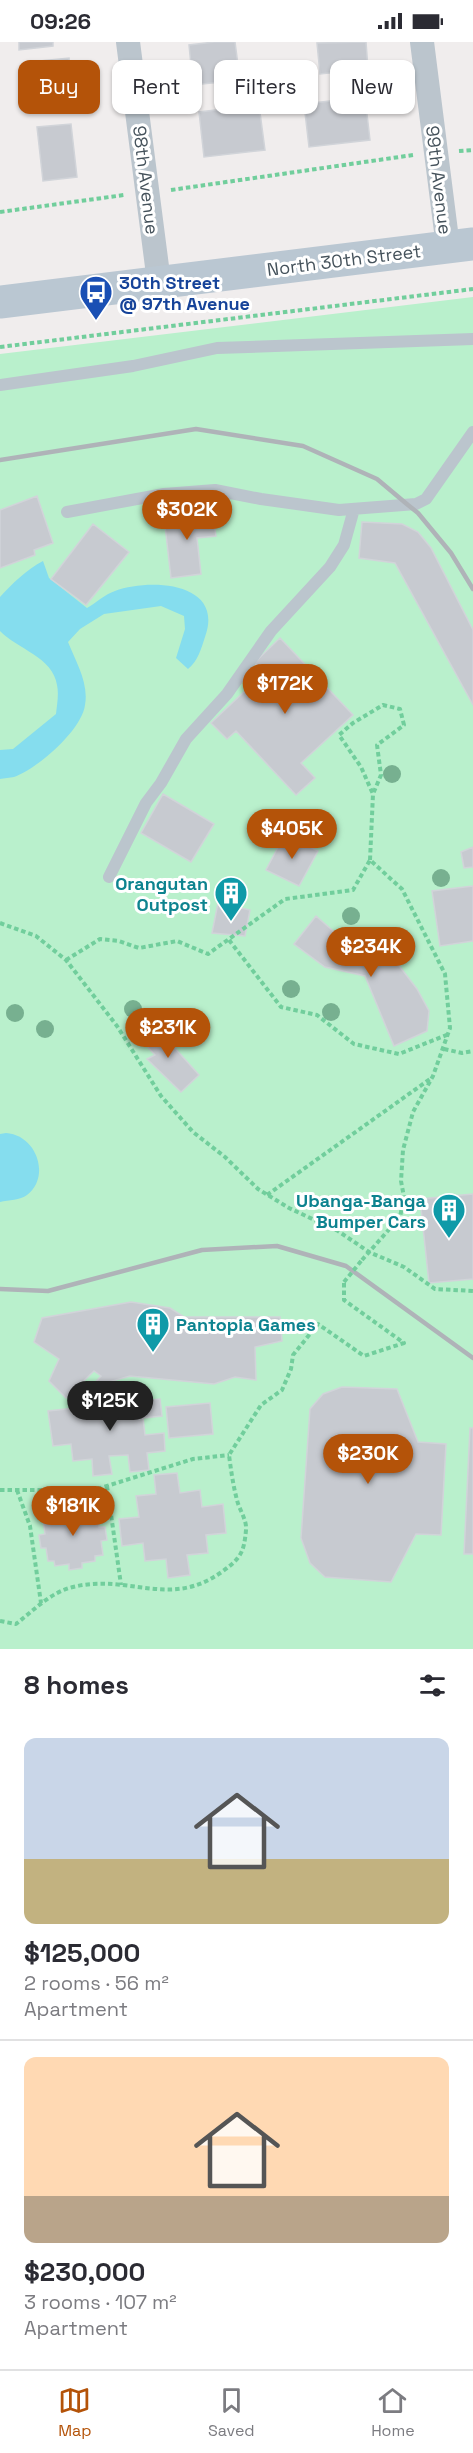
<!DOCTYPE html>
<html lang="en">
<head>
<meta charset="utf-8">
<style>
  :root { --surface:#fff; --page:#f7f7f7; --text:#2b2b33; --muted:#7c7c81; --line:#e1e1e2; --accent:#b45309 }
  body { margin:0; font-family:"Space Grotesk",sans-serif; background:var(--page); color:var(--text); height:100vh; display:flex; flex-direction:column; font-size:22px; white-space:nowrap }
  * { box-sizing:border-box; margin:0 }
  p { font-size:20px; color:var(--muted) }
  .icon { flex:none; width:33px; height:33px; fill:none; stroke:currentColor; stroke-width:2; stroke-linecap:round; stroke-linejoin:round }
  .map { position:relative; height:1607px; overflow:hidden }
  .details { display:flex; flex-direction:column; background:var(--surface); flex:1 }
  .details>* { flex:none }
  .hud { position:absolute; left:18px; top:18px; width:438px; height:54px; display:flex; gap:12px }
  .price { position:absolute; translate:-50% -51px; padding:0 14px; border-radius:21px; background:var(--accent); color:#fff; font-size:20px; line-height:39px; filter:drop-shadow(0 2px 3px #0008) }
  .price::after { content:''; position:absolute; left:50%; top:36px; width:18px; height:14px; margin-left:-9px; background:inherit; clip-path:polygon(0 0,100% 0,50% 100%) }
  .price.active { background:#222; color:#fff }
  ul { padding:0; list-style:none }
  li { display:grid; align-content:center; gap:12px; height:318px; padding:0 24px }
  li+li { border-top:2px solid var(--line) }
  li span { display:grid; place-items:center; height:186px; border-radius:12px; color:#555 }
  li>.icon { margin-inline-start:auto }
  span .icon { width:108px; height:108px; fill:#fffc; stroke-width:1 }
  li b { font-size:26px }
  h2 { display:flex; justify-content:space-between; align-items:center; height:72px; padding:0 24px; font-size:26px }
  .chip { padding:0 21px; border-radius:12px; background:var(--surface); box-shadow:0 2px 4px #0004; font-size:21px; line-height:54px }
  .chip.active { background:var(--accent); color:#fff }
  .status { display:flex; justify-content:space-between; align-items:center; height:42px; padding:0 30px; background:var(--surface); direction:ltr }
  .status svg { height:16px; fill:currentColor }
  .tabs { display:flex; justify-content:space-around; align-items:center; height:84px; border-top:2px solid var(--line); background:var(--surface); font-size:16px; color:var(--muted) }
  .tabs a { display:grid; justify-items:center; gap:3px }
  .tabs .active { color:var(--accent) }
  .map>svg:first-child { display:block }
</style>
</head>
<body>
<div class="status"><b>09:26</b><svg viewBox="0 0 49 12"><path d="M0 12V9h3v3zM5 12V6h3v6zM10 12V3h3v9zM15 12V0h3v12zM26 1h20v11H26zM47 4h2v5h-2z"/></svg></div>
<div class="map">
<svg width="473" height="1607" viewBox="0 0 473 1607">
  <rect width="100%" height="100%" fill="#f0eded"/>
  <path fill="#b9f0cc" d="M473,255v1352h-473v-1295z"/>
  <path fill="#85ddee" d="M43,519l6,17 38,30c9,-5 18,-14 28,-17 35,-13 110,-9 90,46 -4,12 -7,24 -17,32l-12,-11 9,-29 -1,-13 -23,-10 -57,8 -24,15 -12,13c8,20 21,41 17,63 -3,25 -48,64 -71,72 -4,1 -10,1 -14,2v-29l13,-1 43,-35c1,-9 3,-20 1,-29 -4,-28 -40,-36 -57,-54v-34c13,-14 26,-27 43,-36z
    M6,1091c31,2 45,44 21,62 -7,5 -18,5 -27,7v-68z"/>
  <path fill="#c7cad0" stroke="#d1d4d9" stroke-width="1.5" d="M19,0h34v4l-34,4z
    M214,0h21l5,38 -47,5 -4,-40z
    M366,0l2,27 -48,5 -3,-31z
    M69,16l3,45 -38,3 -4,-44z
    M365,55l5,43 -61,7 -5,-43z
    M259,63l6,45 -61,7 -5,-45z
    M71,82l6,53 -34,4 -6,-54z
    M37,454l16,47 -19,7 1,5 -35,13v-58z
    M212,469l4,25 -19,2 4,36 -30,4 -7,-61z
    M362,480l40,2 16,8 13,16 42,82v75l-78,-142 -36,-5z
    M93,482l36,28 -43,53 -35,-26z
    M280,596l73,77 -52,48 14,15 -19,17 -60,-64 -9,8 -16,-16 53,-50 -10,-10z
    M163,752l51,30 -23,38 -50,-29z
    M285,792l33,17 -19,35 -33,-16z
    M473,805v20l-9,1 -3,-16z
    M473,844v55l-33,5 -8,-55z
    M218,861l32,7 -5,26 -33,-3z
    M316,874l23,20 48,14 30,39 12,22 -2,20 -33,15 -29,-70 -40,-9 -31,-23z
    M149,985h7l43,48 -18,17 -34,-33 8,-4 -10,-11 -3,-7v-6z
    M473,1152v85l-44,4 -9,-84z
    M131,1260l39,6 14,9h96l2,24 -27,6 1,33 -21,-3 -21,7 -84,-8 -39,11 10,-11 -7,-5 -28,27 -17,-17 10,-22 -25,-17 8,-24z
    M139,1342l2,17 19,-2 2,17 -19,2 2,17 19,-2 1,18 -18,2 2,17 -19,2 -2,-17 -19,1 3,18 -19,2 -1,-17 -19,2 -2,-17 -18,2 -5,-35 75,-8 -2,-17z
    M342,1345l55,2 21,53 28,2 -5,91 -25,-1 -25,48 -66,-5 -15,-14 -9,-25 9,-129 13,-15z
    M210,1361l3,31 -44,4 -3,-31z
    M470,1386h3v126h-9z
    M177,1431l3,20 20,-3 2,17 21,-3 3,29 -20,2 2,18 -21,2 3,20 -22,3 -2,-19 -21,2 -2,-18 -21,3 -3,-27 20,-2 -3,-21 20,-2 -2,-19z
    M74,1462l1,7 13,-2 1,6 9,-1 1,13h6l2,13 -6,1 2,14 -8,1v5l-13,2v5l-13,2v-6l-14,2 -1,-5h-6l-2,-13h-5l-2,-13 6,-1 -2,-14 6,-1 -1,-5 14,-1 -1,-7z"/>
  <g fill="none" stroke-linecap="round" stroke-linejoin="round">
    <path stroke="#71ce9c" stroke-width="4" stroke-dasharray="4.5 3" stroke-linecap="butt" d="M459,109l14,-1
      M171,148l242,-35
      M0,170l124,-17
      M0,305l473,-58
      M370,818l3,-66 -12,-27 -22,-32 14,-12 30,-18 17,4 4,16 -27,20 4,30 -8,19
      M0,881l36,13 30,24 51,66 44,70 32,36 32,25 33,32 31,19 49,23 31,21 35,15 31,22 38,2
      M229,898l52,67 36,8 37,29 45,10 50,-20
      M66,918l34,-21 19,2 20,7 38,-7 31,13 77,-55 68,-9 17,-30 32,29 43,85 5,54 -17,48 -20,36 -10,38 -2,31 3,16 -4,20 -38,43
      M444,1007l18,4 11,-2
      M267,1153l163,-116
      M107,1444l14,99
      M0,1448h94l99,-31 36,-4
      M17,1448l13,36 11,77
      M0,1579l16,3c18,-14 35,-32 57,-37 56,-14 97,23 150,-16 18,-13 21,-19 23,-41 1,-10 -7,-21 -9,-30 -4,-15 -6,-30 -8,-45l32,-50 21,-15 9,-21 2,-14 25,-31 46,32 40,-13 -60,-43v-18"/>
    <path stroke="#bbc5cd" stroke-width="12" d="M0,343l133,-19 84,-18 256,-9
      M67,470l97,-18 51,-4 46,9 78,11 77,-6 10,-5 47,-67
      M109,835l37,-74 15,-20 25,-44 41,-45 44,-63 59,-64 14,-22 10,-36"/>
    <path stroke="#bbc5cd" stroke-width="24" d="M128,0l31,240
      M422,0l26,205"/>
    <path stroke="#bac7d2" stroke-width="33" d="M0,260l473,-58"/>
    <path stroke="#afb3b8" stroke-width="4.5" d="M0,418l196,-31 107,17 74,33 31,26 10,8 33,40 22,36
      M0,1247l48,2 154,-41 75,-4 69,20 127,92"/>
    <path stroke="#71ce9c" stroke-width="4" stroke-dasharray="4.5 3" stroke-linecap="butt" d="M344,1240l18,-22"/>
  </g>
  <g fill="#77b090">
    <circle cx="392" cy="732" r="9"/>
    <circle cx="441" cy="836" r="9"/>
    <circle cx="351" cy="874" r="9"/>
    <circle cx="291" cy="947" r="9"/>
    <circle cx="133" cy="967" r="9"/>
    <circle cx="331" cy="970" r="9"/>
    <circle cx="15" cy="971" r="9"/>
    <circle cx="45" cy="987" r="9"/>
  </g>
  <defs>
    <symbol id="bus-pin" viewBox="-11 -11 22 30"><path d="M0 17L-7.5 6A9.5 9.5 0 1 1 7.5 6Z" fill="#1a4fb4" stroke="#fff"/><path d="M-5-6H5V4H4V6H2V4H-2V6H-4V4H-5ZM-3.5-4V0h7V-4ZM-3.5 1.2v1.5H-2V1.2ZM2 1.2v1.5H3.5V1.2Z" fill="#fff"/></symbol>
    <symbol id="building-pin" viewBox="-11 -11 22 30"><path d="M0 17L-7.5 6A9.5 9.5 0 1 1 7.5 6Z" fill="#0f9aa8" stroke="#fff"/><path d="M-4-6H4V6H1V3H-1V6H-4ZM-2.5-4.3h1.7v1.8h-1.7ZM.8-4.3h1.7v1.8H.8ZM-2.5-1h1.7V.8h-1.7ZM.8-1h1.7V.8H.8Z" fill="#fff"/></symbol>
  </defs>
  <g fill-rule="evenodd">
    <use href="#bus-pin" x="77" y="231" width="38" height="52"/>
    <use href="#building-pin" x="212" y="832" width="38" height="52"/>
    <use href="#building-pin" x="430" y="1149" width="38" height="52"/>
    <use href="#building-pin" x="134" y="1263" width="38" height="52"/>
  </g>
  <g text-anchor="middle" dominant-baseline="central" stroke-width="6" stroke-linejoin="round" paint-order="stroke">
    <g font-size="18" fill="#45525b" stroke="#fff">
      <text transform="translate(146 138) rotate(83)">98th Avenue</text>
      <text transform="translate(439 138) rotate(83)">99th Avenue</text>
      <text transform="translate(344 218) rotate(-7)">North 30th Street</text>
    </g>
    <g font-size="18" font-weight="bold" fill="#164399" stroke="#fff" text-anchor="start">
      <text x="119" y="240">30th Street<tspan x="119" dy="21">@ 97th Avenue</tspan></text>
    </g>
    <g font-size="18" font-weight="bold" fill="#0d838f" stroke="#fff" text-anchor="end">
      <text x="208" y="841">Orangutan<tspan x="208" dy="21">Outpost</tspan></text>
      <text x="426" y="1158">Ubanga-Banga<tspan x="426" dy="21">Bumper Cars</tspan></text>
      <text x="176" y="1282" text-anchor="start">Pantopia Games</text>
    </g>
  </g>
</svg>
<b class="price" style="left:187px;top:499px">$302K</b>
<b class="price" style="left:285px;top:673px">$172K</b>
<b class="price" style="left:292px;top:818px">$405K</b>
<b class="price" style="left:371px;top:936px">$234K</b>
<b class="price" style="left:168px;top:1017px">$231K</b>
<b class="price active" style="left:110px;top:1390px">$125K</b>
<b class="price" style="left:368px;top:1443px">$230K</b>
<b class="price" style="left:73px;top:1495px">$181K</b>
<div class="hud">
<a class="chip active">Buy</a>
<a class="chip">Rent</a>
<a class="chip">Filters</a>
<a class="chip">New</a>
</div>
</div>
<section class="details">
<h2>8 homes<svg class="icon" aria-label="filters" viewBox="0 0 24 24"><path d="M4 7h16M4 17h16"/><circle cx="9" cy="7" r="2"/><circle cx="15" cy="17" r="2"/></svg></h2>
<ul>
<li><span style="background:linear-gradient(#c9d6e8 65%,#c2b280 0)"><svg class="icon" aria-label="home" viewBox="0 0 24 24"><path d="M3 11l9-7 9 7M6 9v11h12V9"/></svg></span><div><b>$125,000</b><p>2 rooms · 56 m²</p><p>Apartment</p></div></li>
<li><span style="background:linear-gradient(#ffd9b3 75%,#b9a48a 0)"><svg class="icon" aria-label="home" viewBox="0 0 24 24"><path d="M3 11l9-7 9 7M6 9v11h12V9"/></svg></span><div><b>$230,000</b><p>3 rooms · 107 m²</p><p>Apartment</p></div></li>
</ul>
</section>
<nav class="tabs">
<a class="active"><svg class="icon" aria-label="map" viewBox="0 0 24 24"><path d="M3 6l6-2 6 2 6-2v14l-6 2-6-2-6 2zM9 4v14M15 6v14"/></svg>Map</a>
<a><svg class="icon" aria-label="saved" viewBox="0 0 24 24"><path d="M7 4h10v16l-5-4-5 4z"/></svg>Saved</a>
<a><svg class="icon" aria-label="home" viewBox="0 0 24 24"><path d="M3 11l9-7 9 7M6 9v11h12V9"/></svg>Home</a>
</nav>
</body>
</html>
